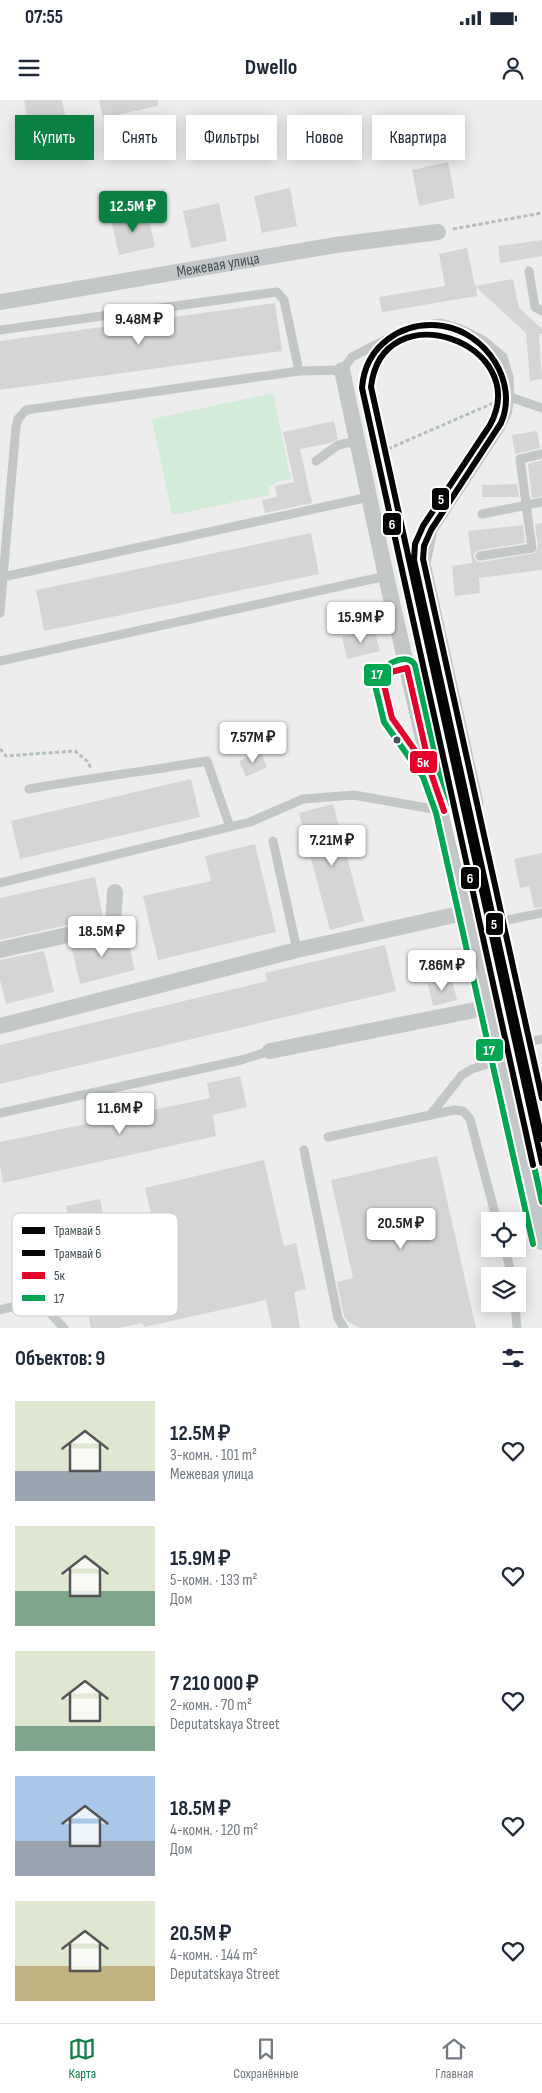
<!DOCTYPE html>
<html lang="ru">
<head>
<meta charset="utf-8">
<style>
  :root { --surface:#fff; --page:#f2f2f3; --text:#1f2937; --muted:#747a83; --line:#e0e1e3; --accent:#0b8043 }
  body { margin:0; font-family:"Sofia Sans Condensed",sans-serif; background:var(--page); color:var(--text); height:100vh; display:flex; flex-direction:column; font-size:19px; white-space:nowrap }
  * { box-sizing:border-box; margin:0 }
  p { font-size:16px; color:var(--muted) }
  .icon { flex:none; width:28px; height:28px; fill:none; stroke:currentColor; stroke-width:2; stroke-linecap:round; stroke-linejoin:round }
  .map { position:relative; height:1228px; overflow:hidden }
  .side { display:flex; flex-direction:column; background:var(--surface); flex:1 }
  .side>* { flex:none }
  .hud { position:absolute; left:15px; top:15px; width:512px; height:45px; display:flex; gap:10px }
  .tools { position:absolute; left:481px; top:1112px; display:grid; gap:10px }
  .tools a { display:grid; place-items:center; width:45px; height:45px; border-radius:0px; background:var(--surface); box-shadow:0 2px 12px #0003; font-size:25px }
  .price { position:absolute; translate:-50% -42px; padding:0 11px; border-radius:5px; background:#fff; color:#222; font-size:16px; line-height:32px; filter:drop-shadow(0 1px 2px #0008) }
  .price::after { content:''; position:absolute; left:50%; top:30px; width:15px; height:11px; margin-left:-8px; background:inherit; clip-path:polygon(0 0,100% 0,50% 100%) }
  .price.current { background:var(--accent); color:#fff }
  ul { padding:0; list-style:none }
  li { display:flex; align-items:center; gap:15px; height:125px; padding:0 15px }
  li span { display:grid; place-items:center; flex:none; width:140px; height:100px; border-radius:0px; color:#555 }
  li>.icon { margin-inline-start:auto }
  span .icon { width:60px; height:60px; fill:#fffc; stroke-width:1 }
  li b { font-size:21px }
  h2 { display:flex; justify-content:space-between; align-items:center; height:60px; padding:0 15px; font-size:21px }
  .pill { padding:0 18px; border-radius:0px; background:var(--surface); box-shadow:0 2px 12px #0003; font-size:18px; line-height:45px }
  .pill.current { background:var(--accent); color:#fff }
  .status { display:flex; justify-content:space-between; align-items:center; height:35px; padding:0 25px; background:var(--surface); direction:ltr }
  .status svg { height:14px; fill:currentColor }
  header { display:flex; justify-content:space-between; align-items:center; height:65px; padding:0 15px; background:var(--surface); font-size:22px; font-weight:700 }
  .menu { display:flex; justify-content:space-around; align-items:center; height:70px; border-top:1px solid var(--line); background:var(--surface); font-size:14px; color:var(--muted) }
  .menu a { display:grid; justify-items:center; gap:2px }
  .menu .current { color:var(--accent) }
  .map>svg:first-child { display:block }
</style>
</head>
<body>
<div class="status"><b>07:55</b><svg viewBox="0 0 49 12"><path d="M0 12V9h3v3zM5 12V6h3v6zM10 12V3h3v9zM15 12V0h3v12zM26 1h20v11H26zM47 4h2v5h-2z"/></svg></div>
<header><svg class="icon" aria-label="menu" viewBox="0 0 24 24"><path d="M4 6h16M4 12h16M4 18h16"/></svg>Dwello<svg class="icon" aria-label="person" viewBox="0 0 24 24"><circle cx="12" cy="8" r="4"/><path d="M4 21q1-7 8-7t8 7"/></svg></header>
<div class="map">
<svg width="542" height="1228" viewBox="0 0 542 1228">
  <rect width="100%" height="100%" fill="#ededed"/>
  <path fill="#d3ebd9" d="M273,293l18,86 -15,3 -8,6 2,7 -98,20 -20,-96z"/>
  <path fill="#d5d5d6" d="M24,0h38l4,20 -36,7z
    M99,0h59v6l-55,12z
    M448,62l7,36 -36,8 -7,-36z
    M290,88l7,38 -35,7 -8,-37z
    M219,103l8,38 -36,7 -8,-37z
    M147,111l8,36 -36,8 -8,-36z
    M542,140v16l-42,7 -2,-17z
    M467,148l8,38 38,-7 6,29 23,21v5h-3l3,45 -12,2 -4,-48 -50,-46 1,9 -95,16 -3,-15 66,-11 -6,-32z
    M275,203l7,48 -282,39v-49z
    M334,321l4,18 -8,4 -30,6 12,54 -47,10 -3,-13 15,-3 -2,-11 19,-4 -11,-50z
    M537,331l3,17 -25,6 -3,-19z
    M542,360v36l-10,2 -4,-34z
    M517,384l2,13h-37v-12z
    M542,423v47l-63,8 1,15 -25,3 -3,-30 20,-3 -4,-32 55,-6 2,18 -46,7 -5,3v4l3,5h4l54,-9 3,-6 -3,-23z
    M311,433l8,41 -275,57 -8,-41z
    M374,529l6,22 -33,8 -5,-22z
    M260,651l7,16 -21,10 -7,-16z
    M191,679l9,38 -180,42 -9,-38z
    M333,704l31,117 -34,9 -31,-117z
    M255,744l21,88 -118,28 -15,-64 68,-15 -6,-25z
    M542,753v54l-8,1 -5,-22 -9,2 -6,-29z
    M95,777l8,40 -103,23v-42z
    M126,835l9,35 -55,14 -9,-39 36,-9 1,4z
    M385,845l11,46 -396,93v-39l267,-64 -2,-8z
    M44,851l10,41 -48,12 -6,-24v-20z
    M452,879l5,21 -24,6 -5,-22z
    M240,976l7,31 -34,8 3,21 -213,47 -3,-19v-22l210,-44 -3,-15z
    M437,1056l39,172h-116l-12,-6 -4,-6 -7,-34 16,-4 -22,-98z
    M264,1060l20,86 12,-3 10,46 -12,3 6,36h-28l-6,-28 -122,27 -1,-4 -25,5h-27l-25,-122 34,-7 17,84 48,-10 -20,-85z"/>
  <g fill="none" stroke-linecap="round" stroke-linejoin="round">
    <path stroke="#b4bfba" stroke-width="3" stroke-dasharray="4 2.5" stroke-linecap="butt" d="M453,129l89,-16
      M375,350l15,-2 108,-47
      M0,649l6,7 69,-5 12,10 4,7"/>
    <path stroke="#c4c7c8" stroke-width="9" d="M529,171l6,36 7,4
      M0,230l277,-38 7,8 15,71
      M510,297l32,11
      M316,361l22,-16 19,-4
      M482,414l60,-12
      M480,456l52,-8 -12,-89 22,-5
      M3,477l366,-80
      M0,513l16,-187 2,-7 8,-9 273,-39 43,-1 10,-13 58,-30 31,-4 20,6 22,11 20,17 6,20 1,20 -3,17 -8,16 -66,100 -7,33 53,240 -35,8 -90,-16 -51,4 -53,23 -250,61
      M0,561l386,-85
      M407,568l-16,4 -8,9 9,37 32,45
      M29,689c59,-11 119,-18 178,-28l23,66
      M273,741l24,109
      M472,827l70,-14
      M499,949l43,-10
      M0,1013l241,-53 29,-9
      M431,1014l31,-39 10,-6 29,-9
      M328,1037l126,-27 9,1 7,8 27,102
      M304,1050l34,168 6,10
      M505,1149l7,27
      M515,1204l2,24
      M0,1210l38,-10 26,28"/>
    <g stroke="#c4c7c8" stroke-width="16">
      <path id="s1" d="M0,202l336,-57 102,-13"/>
      <path d="M342,270l44,206 45,197 13,38 24,101 74,330"/>
      <path d="M0,850l113,-25 2,-33"/>
      <path d="M0,926l297,-76 171,-38"/>
      <path d="M270,951l220,-44"/>
    </g>
    <path stroke="#c0c2c3" stroke-width="1" d="M377,315v39l46,204 10,17"/>
    <defs>
      <path id="bus-1" d="M407,568l24,105 -39,-55 -9,-37 8,-9z
        M431,673l13,38"/>
      <path id="bus-2" d="M533,1144l-97,-431 -13,-36 -39,-55 -10,-41c4,-14 32,-31 41,-16l24,106 14,38 24,101 65,292"/>
    </defs>
    <use href="#bus-1" stroke="#fff" stroke-width="10"/>
    <use href="#bus-2" stroke="#fff" stroke-width="10"/>
    <use href="#bus-1" stroke="#e4002b" stroke-width="6"/>
    <use href="#bus-2" stroke="#00a651" stroke-width="6"/>
    <defs>
      <path id="tram-1" d="M542,1039l-128,-579 1,-16 8,-18 67,-101c44,-82 -108,-135 -119,-38l171,776"/>
      <path id="tram-2" d="M533,1065l-171,-777c3,-42 40,-68 81,-62 43,7 76,56 58,97l-70,107 -7,16 -1,13 119,539"/>
    </defs>
    <use href="#tram-1" stroke="#fff" stroke-width="10"/>
    <use href="#tram-2" stroke="#fff" stroke-width="10"/>
    <use href="#tram-1" stroke="#050505" stroke-width="6"/>
    <use href="#tram-2" stroke="#050505" stroke-width="6"/>
  </g>
  <circle fill="#465157" stroke="#fff" stroke-width="2" cx="397" cy="640" r="4.5"/>
  <g text-anchor="middle" dominant-baseline="central" stroke-width="4" stroke-linejoin="round" paint-order="stroke">
    <g font-size="16" fill="#465157" stroke="#fff">
      <text stroke="none"><textPath href="#s1" startOffset="221">Межевая улица</textPath></text>
    </g>
  </g>
  <rect x="12" y="1113" width="166" height="103" rx="8" fill="#fff" stroke="#c8cbcd" stroke-width="1"/>
  <rect x="22" y="1127" width="23" height="7" fill="#050505"/>
  <rect x="22" y="1150" width="23" height="6" fill="#050505"/>
  <rect x="22" y="1172" width="23" height="7" fill="#e4002b"/>
  <rect x="22" y="1195" width="23" height="6" fill="#00a651"/>
  <g font-size="14" fill="#465157">
    <text x="54" y="1135">Трамвай 5</text>
    <text x="54" y="1158">Трамвай 6</text>
    <text x="54" y="1180">5к</text>
    <text x="54" y="1203">17</text>
  </g>
  <g stroke="#fff" stroke-width="2">
    <rect x="431" y="387" width="19" height="24" rx="5" fill="#050505"/>
    <rect x="382" y="412" width="20" height="24" rx="5" fill="#050505"/>
    <rect x="363" y="563" width="29" height="24" rx="5" fill="#00a651"/>
    <rect x="409" y="650" width="29" height="24" rx="5" fill="#e4002b"/>
    <rect x="460" y="766" width="20" height="24" rx="5" fill="#050505"/>
    <rect x="485" y="812" width="19" height="24" rx="5" fill="#050505"/>
    <rect x="475" y="938" width="29" height="24" rx="5" fill="#00a651"/>
  </g>
  <g font-size="14" text-anchor="middle" font-weight="bold" fill="#fff">
    <text x="441" y="404">5</text>
    <text x="392" y="429">6</text>
    <text x="377" y="579">17</text>
    <text x="423" y="667">5к</text>
    <text x="470" y="783">6</text>
    <text x="494" y="829">5</text>
    <text x="489" y="955">17</text>
  </g>
</svg>
<div class="tools">
<a><svg class="icon" aria-label="locate" viewBox="0 0 24 24"><circle cx="12" cy="12" r="6"/><path d="M12 2v4M12 18v4M2 12h4M18 12h4"/></svg></a>
<a><svg class="icon" aria-label="layers" viewBox="0 0 24 24"><path d="M12 4l9 5-9 5-9-5zM3 14l9 5 9-5"/></svg></a>
</div>
<b class="price current" style="left:133px;top:133px">12.5M ₽</b>
<b class="price" style="left:139px;top:246px">9.48M ₽</b>
<b class="price" style="left:361px;top:544px">15.9M ₽</b>
<b class="price" style="left:253px;top:664px">7.57M ₽</b>
<b class="price" style="left:332px;top:767px">7.21M ₽</b>
<b class="price" style="left:102px;top:858px">18.5M ₽</b>
<b class="price" style="left:442px;top:892px">7.86M ₽</b>
<b class="price" style="left:120px;top:1035px">11.6M ₽</b>
<b class="price" style="left:401px;top:1150px">20.5M ₽</b>
<div class="hud">
<a class="pill current">Купить</a>
<a class="pill">Снять</a>
<a class="pill">Фильтры</a>
<a class="pill">Новое</a>
<a class="pill">Квартира</a>
</div>
</div>
<section class="side">
<h2>Объектов: 9<svg class="icon" aria-label="filters" viewBox="0 0 24 24"><path d="M4 7h16M4 17h16"/><circle cx="9" cy="7" r="2"/><circle cx="15" cy="17" r="2"/></svg></h2>
<ul>
<li><span style="background:linear-gradient(#dfe7d0 70%,#9aa5b1 0)"><svg class="icon" aria-label="home" viewBox="0 0 24 24"><path d="M3 11l9-7 9 7M6 9v11h12V9"/></svg></span><div><b>12.5M ₽</b><p>3-комн. · 101 m²</p><p>Межевая улица</p></div><svg class="icon" aria-label="heart" viewBox="0 0 24 24"><path d="M12 20l-8-8c-3-5 5-10 8-4 3-6 11-1 8 4z"/></svg></li>
<li><span style="background:linear-gradient(#dfe7d0 65%,#7fa58c 0)"><svg class="icon" aria-label="home" viewBox="0 0 24 24"><path d="M3 11l9-7 9 7M6 9v11h12V9"/></svg></span><div><b>15.9M ₽</b><p>5-комн. · 133 m²</p><p>Дом</p></div><svg class="icon" aria-label="heart" viewBox="0 0 24 24"><path d="M12 20l-8-8c-3-5 5-10 8-4 3-6 11-1 8 4z"/></svg></li>
<li><span style="background:linear-gradient(#dfe7d0 75%,#7fa58c 0)"><svg class="icon" aria-label="home" viewBox="0 0 24 24"><path d="M3 11l9-7 9 7M6 9v11h12V9"/></svg></span><div><b>7 210 000 ₽</b><p>2-комн. · 70 m²</p><p>Deputatskaya Street</p></div><svg class="icon" aria-label="heart" viewBox="0 0 24 24"><path d="M12 20l-8-8c-3-5 5-10 8-4 3-6 11-1 8 4z"/></svg></li>
<li><span style="background:linear-gradient(#a9c7e8 65%,#9aa5b1 0)"><svg class="icon" aria-label="home" viewBox="0 0 24 24"><path d="M3 11l9-7 9 7M6 9v11h12V9"/></svg></span><div><b>18.5M ₽</b><p>4-комн. · 120 m²</p><p>Дом</p></div><svg class="icon" aria-label="heart" viewBox="0 0 24 24"><path d="M12 20l-8-8c-3-5 5-10 8-4 3-6 11-1 8 4z"/></svg></li>
<li><span style="background:linear-gradient(#dfe7d0 65%,#c2b280 0)"><svg class="icon" aria-label="home" viewBox="0 0 24 24"><path d="M3 11l9-7 9 7M6 9v11h12V9"/></svg></span><div><b>20.5M ₽</b><p>4-комн. · 144 m²</p><p>Deputatskaya Street</p></div><svg class="icon" aria-label="heart" viewBox="0 0 24 24"><path d="M12 20l-8-8c-3-5 5-10 8-4 3-6 11-1 8 4z"/></svg></li>
</ul>
</section>
<nav class="menu">
<a class="current"><svg class="icon" aria-label="map" viewBox="0 0 24 24"><path d="M3 6l6-2 6 2 6-2v14l-6 2-6-2-6 2zM9 4v14M15 6v14"/></svg>Карта</a>
<a><svg class="icon" aria-label="saved" viewBox="0 0 24 24"><path d="M7 4h10v16l-5-4-5 4z"/></svg>Сохранённые</a>
<a><svg class="icon" aria-label="home" viewBox="0 0 24 24"><path d="M3 11l9-7 9 7M6 9v11h12V9"/></svg>Главная</a>
</nav>
</body>
</html>
